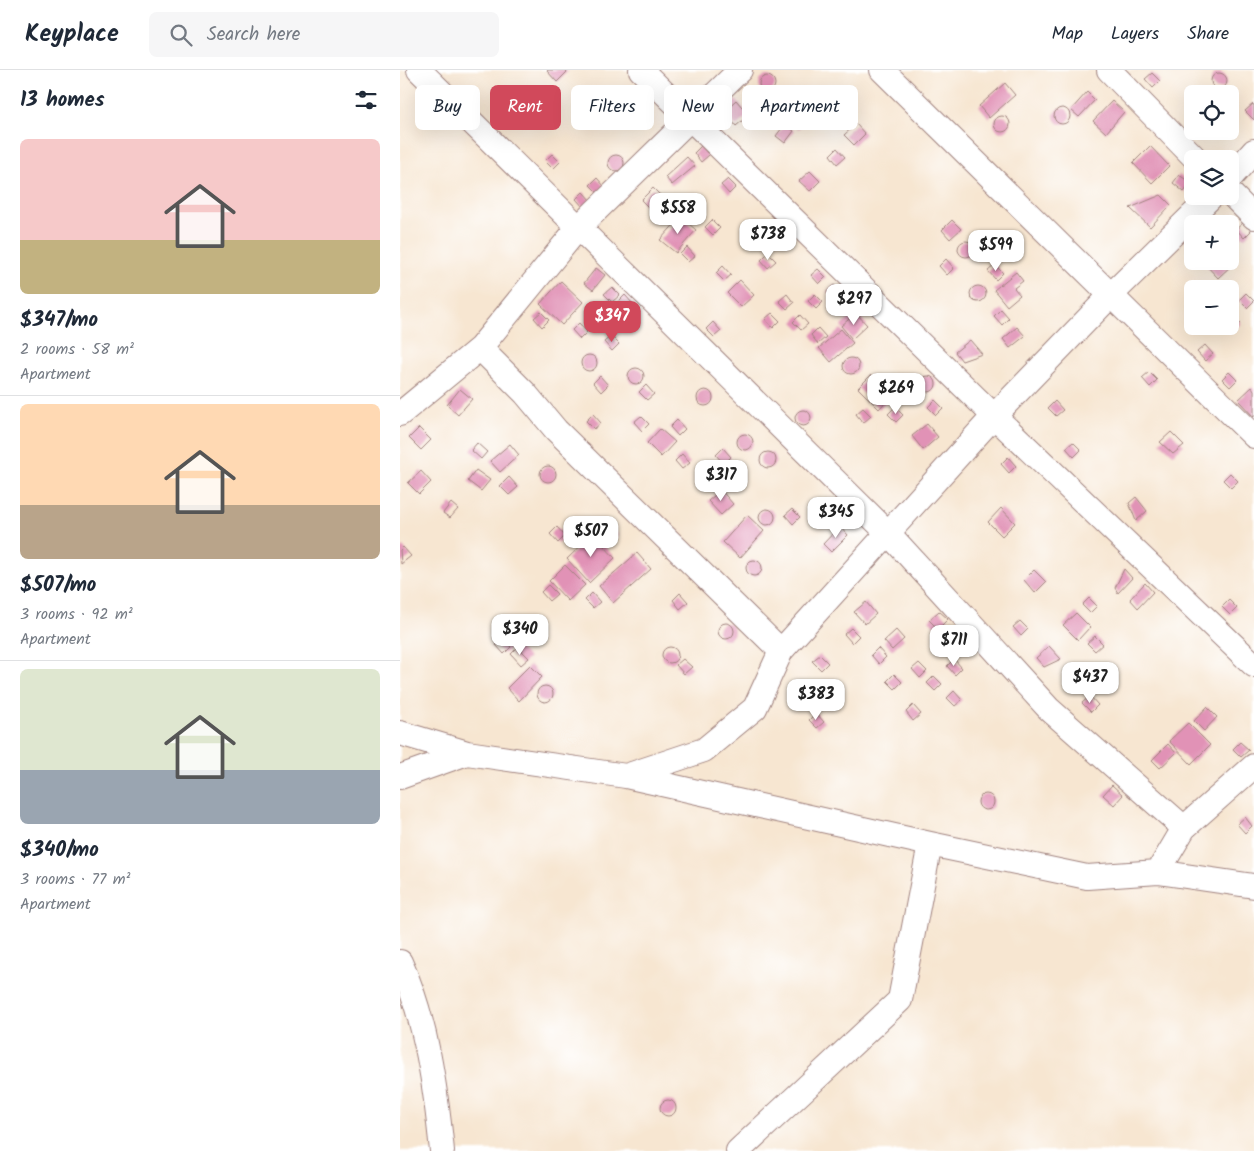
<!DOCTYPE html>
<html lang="en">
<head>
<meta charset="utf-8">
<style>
  :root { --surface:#fff; --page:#f6f6f7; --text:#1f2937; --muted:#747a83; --line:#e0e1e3; --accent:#d1495b }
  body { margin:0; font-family:Kalam,sans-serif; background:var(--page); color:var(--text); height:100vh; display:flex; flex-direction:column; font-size:19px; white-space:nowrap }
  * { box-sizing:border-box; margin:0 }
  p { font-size:16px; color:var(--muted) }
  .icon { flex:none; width:28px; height:28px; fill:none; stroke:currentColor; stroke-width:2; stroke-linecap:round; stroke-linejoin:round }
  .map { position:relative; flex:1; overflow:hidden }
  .side { display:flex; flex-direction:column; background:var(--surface); width:400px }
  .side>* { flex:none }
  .top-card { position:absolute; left:15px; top:15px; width:475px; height:45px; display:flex; gap:10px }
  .tools { position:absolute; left:784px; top:15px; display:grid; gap:10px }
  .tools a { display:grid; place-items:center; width:55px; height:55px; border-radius:8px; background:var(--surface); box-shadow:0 5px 20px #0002; font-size:25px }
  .price { position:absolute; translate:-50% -42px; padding:0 11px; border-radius:10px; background:#fff; color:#222; font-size:16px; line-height:32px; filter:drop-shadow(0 1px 2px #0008) }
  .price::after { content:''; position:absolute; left:50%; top:30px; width:15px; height:11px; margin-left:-8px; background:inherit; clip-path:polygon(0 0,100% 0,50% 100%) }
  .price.active { background:var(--accent); color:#fff }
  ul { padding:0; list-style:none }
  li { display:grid; align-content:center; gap:10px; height:265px; padding:0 20px }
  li+li { border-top:1px solid var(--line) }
  li span { display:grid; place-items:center; height:155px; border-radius:8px; color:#555 }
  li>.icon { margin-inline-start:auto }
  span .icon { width:90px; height:90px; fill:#fffc; stroke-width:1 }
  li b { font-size:21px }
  h2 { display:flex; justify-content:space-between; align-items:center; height:60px; padding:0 20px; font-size:21px }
  .pill { padding:0 18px; border-radius:8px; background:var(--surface); box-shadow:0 5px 20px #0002; font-size:18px; line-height:45px }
  .pill.active { background:var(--accent); color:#fff }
  header { display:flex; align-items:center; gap:30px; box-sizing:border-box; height:70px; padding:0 25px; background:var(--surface); border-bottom:1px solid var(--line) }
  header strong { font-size:24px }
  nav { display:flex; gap:28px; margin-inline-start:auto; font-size:18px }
  .search { width:350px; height:45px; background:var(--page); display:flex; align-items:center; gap:12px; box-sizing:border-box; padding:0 18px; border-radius:8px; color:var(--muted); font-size:19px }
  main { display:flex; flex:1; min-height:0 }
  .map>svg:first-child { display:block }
</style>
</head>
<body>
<header>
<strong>Keyplace</strong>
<div class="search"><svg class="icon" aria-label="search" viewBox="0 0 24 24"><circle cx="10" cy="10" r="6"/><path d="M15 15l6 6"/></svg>Search here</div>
<nav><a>Map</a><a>Layers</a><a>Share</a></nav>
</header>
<main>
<section class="side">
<h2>13 homes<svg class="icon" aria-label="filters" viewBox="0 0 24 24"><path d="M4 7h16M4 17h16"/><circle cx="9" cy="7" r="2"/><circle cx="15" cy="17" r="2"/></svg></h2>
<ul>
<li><span style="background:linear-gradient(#f6c9c9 65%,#c2b280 0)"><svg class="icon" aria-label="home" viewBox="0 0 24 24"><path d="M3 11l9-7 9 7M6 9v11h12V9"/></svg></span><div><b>$347/mo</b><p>2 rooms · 58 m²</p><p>Apartment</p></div></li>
<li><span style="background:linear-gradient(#ffd9b3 65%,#b9a48a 0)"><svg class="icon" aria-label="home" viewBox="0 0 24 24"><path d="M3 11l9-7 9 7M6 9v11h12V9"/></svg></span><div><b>$507/mo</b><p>3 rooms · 92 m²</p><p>Apartment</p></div></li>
<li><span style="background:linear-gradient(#dfe7d0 65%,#9aa5b1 0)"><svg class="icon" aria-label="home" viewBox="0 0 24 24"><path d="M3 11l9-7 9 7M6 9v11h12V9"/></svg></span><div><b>$340/mo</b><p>3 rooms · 77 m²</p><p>Apartment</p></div></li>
</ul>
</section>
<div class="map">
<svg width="854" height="1081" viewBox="0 0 854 1081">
  <rect width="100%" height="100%" fill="#fff"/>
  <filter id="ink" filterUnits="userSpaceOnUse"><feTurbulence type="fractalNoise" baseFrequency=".02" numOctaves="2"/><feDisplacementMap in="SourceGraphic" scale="10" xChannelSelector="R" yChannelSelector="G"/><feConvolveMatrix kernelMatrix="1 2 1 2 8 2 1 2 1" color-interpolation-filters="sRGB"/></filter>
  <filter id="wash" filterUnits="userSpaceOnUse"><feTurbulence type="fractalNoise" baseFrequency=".0096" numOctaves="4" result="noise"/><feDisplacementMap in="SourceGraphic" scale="20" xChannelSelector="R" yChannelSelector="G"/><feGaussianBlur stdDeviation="1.12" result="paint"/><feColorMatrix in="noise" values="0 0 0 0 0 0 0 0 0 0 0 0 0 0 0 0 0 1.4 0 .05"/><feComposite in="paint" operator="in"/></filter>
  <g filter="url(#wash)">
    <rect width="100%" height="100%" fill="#f7e6d1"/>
    <g id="blocks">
      <path fill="#e192b6" d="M148,0h21l-12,12 -10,-11z
        M752,3l8,8 -7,7 -8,-9z
        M811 11a8 8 0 1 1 16 0a8 8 0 1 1-16 0Z
        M359 14a8 8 0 1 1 16 0a8 8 0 1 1-16 0Z
        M605,13l10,12 -26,23 -10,-12z
        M687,22l8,8 -16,17 -8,-7z
        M336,30l13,15 -13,11 -12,-15z
        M712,31l12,11 -18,21 -13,-12z
        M853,34l1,2v14l-9,-9z
        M399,36l11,10 -12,13 -11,-11z
        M420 44a8 8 0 1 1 16 0a8 8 0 1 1-16 0Z
        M654 46a8 8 0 1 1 16 0a8 8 0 1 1-16 0Z
        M594 54a8 8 0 1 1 16 0a8 8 0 1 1-16 0Z
        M385,54l9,7 -9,12 -9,-7z
        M456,54l9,10 -11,11 -10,-10z
        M301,76l8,9 -8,7 -7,-9z
        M750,76l19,20 -17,17 -19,-20z
        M437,78l8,9 -8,7 -7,-9z
        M152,84l8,8 -7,7 -8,-8z
        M208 93a8 8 0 1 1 16 0a8 8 0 1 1-16 0Z
        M287,87l8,9 -23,19 -7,-8z
        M410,101l10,10 -10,10 -11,-10z
        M779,105l12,8 -7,9 -11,-9z
        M197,108l8,9 -7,6 -8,-8z
        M328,109l8,8 -7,7 -8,-9z
        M253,118l12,12 -12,12 -12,-12z
        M183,122l8,9 -7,7 -8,-9z
        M761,125l10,10 -21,22 -20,-19z
        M281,147l15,13 -20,23 -16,-13z
        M312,150l8,8 -7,7 -8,-8z
        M552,150l9,9 -11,10 -8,-9z
        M843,153l8,8 -7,7 -8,-9z
        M558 179a8 8 0 1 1 16 0a8 8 0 1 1-16 0Z
        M287,177l8,9 -7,6 -8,-8z
        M368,183l8,8 -8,7 -7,-8z
        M546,189l8,9 -7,7 -8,-9z
        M806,191h25l2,3 -15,14 -14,-15z
        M595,195l8,8 -7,7 -8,-9z
        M323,196l8,9 -7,6 -8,-8z
        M196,198l9,7 -12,15 -9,-7z
        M418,199l8,8 -7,7 -8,-9z
        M616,202l7,9 -9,7 6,7 -13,11 -13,-16z
        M340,210l14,15 -13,12 -14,-14z
        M161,211l22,21 -21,23 -22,-21z
        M434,215l8,9 -7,6 -8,-8z
        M570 224a8 8 0 1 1 16 0a8 8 0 1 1-16 0Z
        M212,217l8,8 -8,7 -8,-8z
        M846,223l8,8 -7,7 -8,-8z
        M387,224l7,9 -7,6 -8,-8z
        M415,224l8,8 -7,7 -8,-8z
        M225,225l8,9 -7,7 -8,-9z
        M601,239l8,9 -7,7 -8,-9z
        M141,242l8,8 -7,7 -8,-9z
        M372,243l8,8 -7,7 -8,-9z
        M456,243l11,12 -15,14 -11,-13z
        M400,245l8,9 -7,6 -8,-8z
        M833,245l8,8 -7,7 -4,-4v-9z
        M220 254a8 8 0 1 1 16 0a8 8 0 1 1-16 0Z
        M313,252l8,9 -7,6 -8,-8z
        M179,253l8,9 -7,7 -8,-9z
        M617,257l8,9 -15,12 -7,-9z
        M418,258l8,9 -8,7 -7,-9z
        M441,259l12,14 -22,19 -12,-14z
        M211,266l8,8 -7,7 -8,-9z
        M570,270l12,14 -20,7 -7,-9z
        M805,275l8,9 -8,7 -8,-9z
        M181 293a8 8 0 1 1 16 0a8 8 0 1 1-16 0Z
        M443 296a8 8 0 1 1 16 0a8 8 0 1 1-16 0Z
        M228 306a8 8 0 1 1 16 0a8 8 0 1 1-16 0Z
        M749,302l8,8 -7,7 -8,-9z
        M829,302l8,8 -7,7 -8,-8z
        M471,305l21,20 -13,14 -21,-21z
        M200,306l8,9 -7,7 -8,-9z
        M520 314a8 8 0 1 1 16 0a8 8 0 1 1-16 0Z
        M246,315l8,9 -7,6 -8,-8z
        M852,317l2,3v27l-16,-17z
        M60,319l12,10 -14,16 -11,-10z
        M297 328a8 8 0 1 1 16 0a8 8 0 1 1-16 0Z
        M535,330l8,8 -7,7 -8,-8z
        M655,331l8,9 -7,6 -8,-8z
        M495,337l8,8 -7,7 -8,-8z
        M463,338l8,8 -8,7 -7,-9z
        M395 348a8 8 0 1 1 16 0a8 8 0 1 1-16 0Z
        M193,344l8,9 -7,6 -8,-8z
        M241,346l8,8 -7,7 -8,-9z
        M277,350l8,9 -7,7 -8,-9z
        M527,354l11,13 -15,13 -11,-14z
        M19,358l12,12 -10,10 -12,-12z
        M260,359l15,13 -14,15 -14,-14z
        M771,362l13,13 -11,9 -13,-12z
        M337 372a8 8 0 1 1 16 0a8 8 0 1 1-16 0Z
        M673,372l8,8 -7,7 -8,-9z
        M77,373l10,9 -6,7 -10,-9z
        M110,374l9,11 -19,17 -10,-11z
        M323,378l8,9 -7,7 -8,-9z
        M360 390a8 8 0 1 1 16 0a8 8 0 1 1-16 0Z
        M282,384l8,9 -8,6 -7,-8z
        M608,387l8,9 -7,7 -8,-9z
        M140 404a8 8 0 1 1 16 0a8 8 0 1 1-16 0Z
        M76,400l14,10 -9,11 -13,-10z
        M21,401l10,11 -12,12 -11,-11z
        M830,403l8,8 -7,7 -8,-8z
        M109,407l9,10 -9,8 -9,-9z
        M321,420l12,14 -12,11 -13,-14z
        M736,427l11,14 -11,10 -7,-18z
        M424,431l19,13 -5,8 -19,-13z
        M51,433l7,6 -8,9 -7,-5z
        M601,438l14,15 -13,13 -14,-14z
        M392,439l8,8 -7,7 -8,-9z
        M359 447a8 8 0 1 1 16 0a8 8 0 1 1-16 0Z
        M347,445l17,16 -24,27 -17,-16z
        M208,454l10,11 -10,9 -11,-11z
        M440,456l8,9 -17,17 -8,-8z
        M157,457l8,9 -7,7 -8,-9z
        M193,464l22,24 -26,25 -22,-24z
        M3,477l8,9 -10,8 -1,-14z
        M237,483l14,16 -38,34 -14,-17z
        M346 498a8 8 0 1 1 16 0a8 8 0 1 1-16 0Z
        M165,495l20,20 -17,16 -19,-20z
        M724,499l8,9 -14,15 -3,-5z
        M634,500l12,12 -11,11 -11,-13z
        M745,513l8,9 -15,16 -8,-9z
        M148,515l9,9 -8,7 -8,-9z
        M192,523l8,9 -7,6 -8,-8z
        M280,523l8,9 -8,7 -7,-9z
        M689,528l8,8 -7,7 -8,-8z
        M829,530l8,8 -7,7 -8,-8z
        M466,532l10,12 -11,10 -11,-12z
        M539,541l9,8 -10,10 -9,-9z
        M676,543l14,14 -12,13 -15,-15z
        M620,551l8,8 -7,7 -8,-9z
        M318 561a8 8 0 1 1 16 0a8 8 0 1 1-16 0Z
        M451,558l8,8 -7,7 -8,-9z
        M496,560l8,9 -12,11 -8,-9z
        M695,566l8,8 -8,7 -8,-8z
        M103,569l8,8 -7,7 -8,-9z
        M649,576l12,13 -17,8 -8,-9z
        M118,577l11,11 -8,7 -10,-11z
        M262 585a8 8 0 1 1 16 0a8 8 0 1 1-16 0Z
        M478,578l8,9 -7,7 -8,-9z
        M420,585l8,8 -7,7 -9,-9z
        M283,589l9,8 -8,7 -8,-9z
        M554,589l8,9 -7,7 -8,-9z
        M519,593l8,8 -7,7 -8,-9z
        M130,595l12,12 -23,24 -12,-13z
        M494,604l8,8 -7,7 -8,-8z
        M534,606l8,8 -7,7 -8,-8z
        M137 624a8 8 0 1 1 16 0a8 8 0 1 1-16 0Z
        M554,621l8,9 -7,6 -8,-8z
        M690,626l8,9 -7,7 -9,-9z
        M513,635l8,9 -8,7 -7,-9z
        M807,637l10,10 -13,14 -10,-10z
        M416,643l8,9 -7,6 -8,-8z
        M788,653l22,22 -19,19 -22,-23z
        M840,672l9,8 -8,7 -8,-8z
        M768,674l8,9 -16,15 -8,-8z
        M712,715l11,10 -9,10 -11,-10z
        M578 732a8 8 0 1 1 16 0a8 8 0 1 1-16 0Z
        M845,747l7,9 -7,7 -8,-9z
        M260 1038a8 8 0 1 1 16 0a8 8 0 1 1-16 0Z"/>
    </g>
  </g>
  <g filter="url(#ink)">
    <use href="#blocks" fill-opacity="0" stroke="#a0827e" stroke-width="1"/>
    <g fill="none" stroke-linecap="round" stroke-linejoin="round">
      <defs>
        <path id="minor" d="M19,0l470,464 160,175 135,119
          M241,0l353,346 260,249
          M482,0l372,366
          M709,0l87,89
          M830,108l24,-27
          M830,123l24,24
          M80,278l45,45 31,37 225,221
          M0,344l80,-66 98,-120 162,-158
          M0,663l67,20 159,23 304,68 157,33 71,-5 96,14
          M226,706l78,-26 51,-42 26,-57 213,-235 118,-122 100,-98
          M0,707l67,-24
          M758,802l26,-44 70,-62
          M0,892c26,56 36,129 42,189
          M338,1081l162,-151 30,-156"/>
      </defs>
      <use href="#minor" stroke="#a0827e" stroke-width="26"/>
      <use href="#minor" stroke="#fff" stroke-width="24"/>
    </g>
  </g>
</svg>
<div class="tools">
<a><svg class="icon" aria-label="locate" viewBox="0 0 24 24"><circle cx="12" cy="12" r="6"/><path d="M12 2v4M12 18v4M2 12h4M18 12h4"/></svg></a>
<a><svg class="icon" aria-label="layers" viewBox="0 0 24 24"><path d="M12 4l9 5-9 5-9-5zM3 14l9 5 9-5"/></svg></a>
<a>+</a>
<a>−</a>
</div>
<b class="price" style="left:278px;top:165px">$558</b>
<b class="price" style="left:368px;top:191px">$738</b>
<b class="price" style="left:596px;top:202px">$599</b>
<b class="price" style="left:454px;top:256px">$297</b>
<b class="price active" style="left:212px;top:273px">$347</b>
<b class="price" style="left:496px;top:345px">$269</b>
<b class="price" style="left:321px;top:432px">$317</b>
<b class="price" style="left:436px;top:469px">$345</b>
<b class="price" style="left:191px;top:488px">$507</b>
<b class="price" style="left:120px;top:586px">$340</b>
<b class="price" style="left:554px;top:597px">$711</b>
<b class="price" style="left:690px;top:634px">$437</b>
<b class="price" style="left:416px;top:651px">$383</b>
<div class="top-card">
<a class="pill">Buy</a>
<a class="pill active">Rent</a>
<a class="pill">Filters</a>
<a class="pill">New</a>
<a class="pill">Apartment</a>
</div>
</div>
</main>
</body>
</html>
